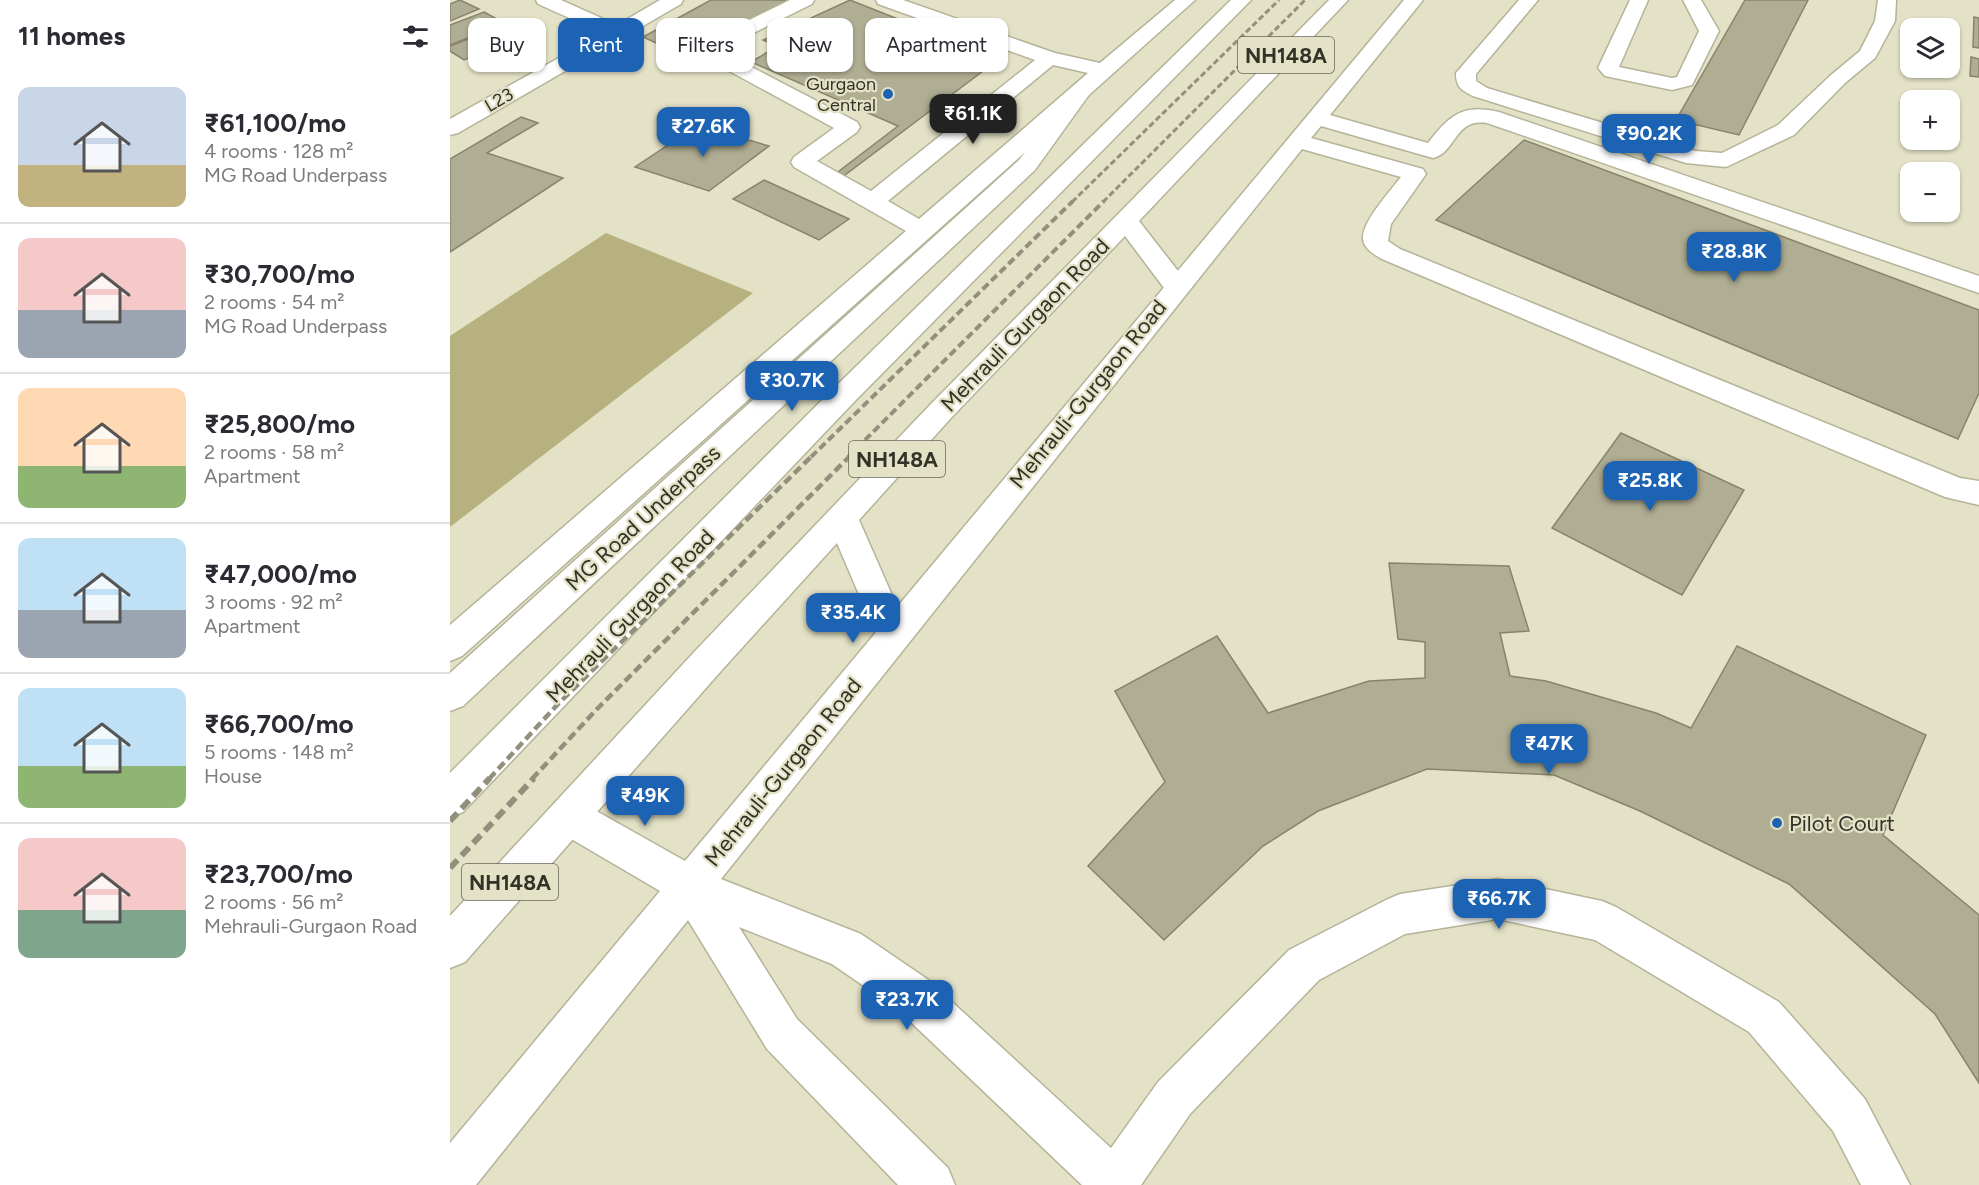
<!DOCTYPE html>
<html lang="en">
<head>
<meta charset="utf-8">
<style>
  :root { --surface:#fff; --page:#f7f7f7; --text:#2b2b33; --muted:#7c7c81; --line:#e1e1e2; --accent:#1c63b3 }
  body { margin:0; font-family:Figtree,sans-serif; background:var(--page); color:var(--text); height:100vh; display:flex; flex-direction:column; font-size:22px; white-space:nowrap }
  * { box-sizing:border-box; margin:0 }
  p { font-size:20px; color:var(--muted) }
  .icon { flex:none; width:33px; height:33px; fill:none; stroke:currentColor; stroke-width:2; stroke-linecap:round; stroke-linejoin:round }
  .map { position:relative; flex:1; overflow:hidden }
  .sheet { display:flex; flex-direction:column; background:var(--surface); width:450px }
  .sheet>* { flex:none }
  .hud { position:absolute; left:18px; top:18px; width:570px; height:54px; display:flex; gap:12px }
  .fabs { position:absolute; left:1450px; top:18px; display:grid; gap:12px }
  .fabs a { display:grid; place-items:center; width:60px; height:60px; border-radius:12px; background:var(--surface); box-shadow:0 2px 4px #0004; font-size:30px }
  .price { position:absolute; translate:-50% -51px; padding:0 14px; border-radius:12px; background:var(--accent); color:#fff; font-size:20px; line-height:39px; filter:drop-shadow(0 2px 3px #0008) }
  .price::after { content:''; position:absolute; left:50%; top:36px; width:18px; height:14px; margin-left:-9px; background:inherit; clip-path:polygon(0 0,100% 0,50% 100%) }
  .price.on { background:#222; color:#fff }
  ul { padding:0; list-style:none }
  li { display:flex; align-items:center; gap:18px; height:150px; padding:0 18px }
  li+li { border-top:2px solid var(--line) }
  li span { display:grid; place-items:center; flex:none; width:168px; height:120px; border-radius:12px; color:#555 }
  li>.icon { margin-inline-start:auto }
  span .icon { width:72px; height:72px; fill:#fffc; stroke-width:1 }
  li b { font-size:26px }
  h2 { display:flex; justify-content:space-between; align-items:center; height:72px; padding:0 18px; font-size:26px }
  .pill { padding:0 21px; border-radius:12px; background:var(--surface); box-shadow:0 2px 4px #0004; font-size:21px; line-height:54px }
  .pill.on { background:var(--accent); color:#fff }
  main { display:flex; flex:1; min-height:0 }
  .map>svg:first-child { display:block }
</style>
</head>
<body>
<main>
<section class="sheet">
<h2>11 homes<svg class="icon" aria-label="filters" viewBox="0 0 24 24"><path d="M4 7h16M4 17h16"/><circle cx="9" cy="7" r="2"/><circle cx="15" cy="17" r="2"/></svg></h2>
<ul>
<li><span style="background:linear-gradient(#c9d6e8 65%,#c2b280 0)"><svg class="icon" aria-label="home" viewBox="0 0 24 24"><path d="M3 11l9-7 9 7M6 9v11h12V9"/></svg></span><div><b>₹61,100/mo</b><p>4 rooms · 128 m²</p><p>MG Road Underpass</p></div></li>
<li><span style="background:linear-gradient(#f6c9c9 60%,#9aa5b1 0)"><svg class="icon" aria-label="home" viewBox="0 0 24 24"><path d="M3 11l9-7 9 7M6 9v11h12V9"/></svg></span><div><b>₹30,700/mo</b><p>2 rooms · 54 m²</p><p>MG Road Underpass</p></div></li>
<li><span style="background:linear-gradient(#ffd9b3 65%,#8fb573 0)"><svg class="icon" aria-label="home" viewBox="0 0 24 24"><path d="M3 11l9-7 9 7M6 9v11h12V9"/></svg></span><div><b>₹25,800/mo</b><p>2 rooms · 58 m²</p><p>Apartment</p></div></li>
<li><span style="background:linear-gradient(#bfe0f5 60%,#9aa5b1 0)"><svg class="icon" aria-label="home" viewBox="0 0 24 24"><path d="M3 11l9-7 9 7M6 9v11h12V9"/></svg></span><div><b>₹47,000/mo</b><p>3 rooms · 92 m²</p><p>Apartment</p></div></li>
<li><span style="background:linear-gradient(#bfe0f5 65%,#8fb573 0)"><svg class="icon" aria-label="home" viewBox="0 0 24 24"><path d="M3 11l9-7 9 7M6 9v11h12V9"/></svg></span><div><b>₹66,700/mo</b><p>5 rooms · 148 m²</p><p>House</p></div></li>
<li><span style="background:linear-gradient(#f6c9c9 60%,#7fa58c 0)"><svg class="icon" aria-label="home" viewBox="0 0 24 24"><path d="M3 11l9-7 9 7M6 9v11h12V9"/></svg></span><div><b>₹23,700/mo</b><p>2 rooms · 56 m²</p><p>Mehrauli-Gurgaon Road</p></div></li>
</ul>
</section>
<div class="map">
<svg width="1529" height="1185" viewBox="0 0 1529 1185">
  <rect width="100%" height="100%" fill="#e3e1c6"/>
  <path fill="#b6b17f" d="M156,233l147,60 -303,234v-191z"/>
  <path fill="#afad92" stroke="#87846b" stroke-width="1.5" d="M10,0l19,9 -29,12v-17z
    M261,0h72l7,3 -112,50 -35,-16z
    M400,0l149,59 -158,119h-11l68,-52 -147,-64 27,-16 -15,-6z
    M1295,0h63l-69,135 -63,-15z
    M34,12l20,11 -54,22v-20z
    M1524,17l5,1v30l-6,-1z
    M63,22l18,11 -67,27 -14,-9v-5z
    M1521,57l8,2v18l-9,-1z
    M71,117l17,6 -51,30 76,25 -113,74v-93z
    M248,125l71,21 -60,45 -74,-24z
    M1074,140l455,170v83l-21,46 -522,-219z
    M314,180l85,39 -30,21 -86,-41z
    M1171,433l123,57 -62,105 -130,-67z
    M939,563l120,3 20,65 -29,2 10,43 36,5 110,32 35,15 46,-82 189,89 -43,100 96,80v168l-44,-69 -146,-130 -149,-73 -86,-36 -127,-6 -109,42 -55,35 -99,94 -76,-74 77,-84 -50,-91 102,-55 51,77 101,-32 56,-3v-36l-27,-3z"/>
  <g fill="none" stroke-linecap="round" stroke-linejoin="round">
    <defs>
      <path id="minor" d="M86,0h25l56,25 43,-25h23l-2,4 -223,129 -8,2v-16l153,-86 -65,-29z
        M340,0h24l-2,4 -93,46h-14l-3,-4 3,-4z
        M426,0h27l152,53 45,10 75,-63h20l-733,656 -12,5v-36l456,-394 -112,-64 -3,-5 3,-5 40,-29 -112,-61 -3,-4 3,-4h14l121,63 3,5 -3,5 -40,29 54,30 164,-131 -157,-56zM603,65l35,8 -169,146 -31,-18z
        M954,0h19l-93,115 98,28c21,-27 34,-40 71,-31l480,164v17l-492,-170c-33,-5 -30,29 -54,35l-112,-32 -10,12 112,31 3,5 -35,50 -3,17 12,8 560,229 19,3v24l-34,-8 -563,-238c-7,-4 -18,-10 -19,-20 -2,-16 28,-49 38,-62l-99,-28 -581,730 140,55 66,45 184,169 47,-66 131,-132 97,-50 14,-6 98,-15 104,22 14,6 163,95 86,97 45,86h-49l-28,-54 -84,-99 -154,-92 -97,-21 -93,15 -86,46 -129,134 -49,71h-59l-185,-176 -65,-45 -93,-37 58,92 151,149 7,17h-57l-131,-136 -79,-129 -212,265h-26v-42l210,-252 -104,-61 -5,-13 5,-13 14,-5 14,5 101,57z
        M1069,0h19l-62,74v7l11,7 209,63 26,2 56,-28 53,-50 29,-24 15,-30 3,-21h18l-1,21 -20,37 -30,25 -51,52 -68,32 -40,-4 -213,-67c-12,-6 -17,-9 -17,-23z
        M1180,0h18l-29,67 53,11 5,-1 22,-46 -16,-31h18l18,31 -27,54 -20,5 -67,-14 -7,-8z"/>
      <path id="major" d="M636,79l7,2 3,4 -61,85 -572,536 -13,5v-38l569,-513 60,-79z"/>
      <path id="highway" d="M781,0h20l-398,403 -390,409 -13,5v-44l383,-384z
        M879,0h19l-209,221 46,59 4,6 -4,6 -9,2 -9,-2 -42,-56 -174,182 -92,102 51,116 -5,10 -12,4 -12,-4 -44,-103 -116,128 -256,291 -15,6v-52l247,-267 234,-245z"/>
    </defs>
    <use href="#minor" stroke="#b5b398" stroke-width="3"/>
    <use href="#major" stroke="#b5b398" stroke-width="3"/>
    <use href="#highway" stroke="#b5b398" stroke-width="3"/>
    <use href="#minor" fill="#fff" fill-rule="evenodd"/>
    <use href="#major" fill="#fff" fill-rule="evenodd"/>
    <use href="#highway" fill="#fff" fill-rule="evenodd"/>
    <path stroke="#92907d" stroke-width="3" stroke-dasharray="6 3" stroke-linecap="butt" d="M622,202l207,-202
      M653,202l202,-202"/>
    <path stroke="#92907d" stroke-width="4" stroke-dasharray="8 4" stroke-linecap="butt" d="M361,457l262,-256
      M398,457l256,-256"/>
    <path stroke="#92907d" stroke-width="4.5" stroke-dasharray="9 4.5" stroke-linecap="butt" d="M39,779l69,-75 254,-248
      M82,779l65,-70 253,-253"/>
    <path stroke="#92907d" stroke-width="6" stroke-dasharray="11 6" stroke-linecap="butt" d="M0,821l40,-43
      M0,868l84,-90"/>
  </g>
  <g fill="#1c63b3" stroke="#e3e1c6" stroke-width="2">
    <circle cx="438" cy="94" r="6"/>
    <circle cx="1327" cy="823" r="6"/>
  </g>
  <g text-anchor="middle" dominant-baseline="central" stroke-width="4.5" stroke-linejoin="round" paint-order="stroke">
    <g font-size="18" fill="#333227" stroke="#e3e1c6" text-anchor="end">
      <text x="426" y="84">Gurgaon<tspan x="426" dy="21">Central</tspan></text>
    </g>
    <g font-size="18" fill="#333227" stroke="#e3e1c6">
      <text transform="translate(49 100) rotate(-30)">L23</text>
    </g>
    <g fill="#e3e1c6" stroke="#686657" stroke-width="1.5">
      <rect x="788" y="37" width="96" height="36" rx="4.5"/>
      <rect x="399" y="441" width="96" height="36" rx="4.5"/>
      <rect x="12" y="864" width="96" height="36" rx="4.5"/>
    </g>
    <g font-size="21" font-weight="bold" fill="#333227">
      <text x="836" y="55">NH148A</text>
      <text x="447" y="459">NH148A</text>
      <text x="60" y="882">NH148A</text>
    </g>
    <g font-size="22" fill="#333227" stroke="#e3e1c6">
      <text transform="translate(575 325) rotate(-46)">Mehrauli Gurgaon Road</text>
      <text transform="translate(638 394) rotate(-51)">Mehrauli-Gurgaon Road</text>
      <text transform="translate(193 518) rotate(-43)">MG Road Underpass</text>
      <text transform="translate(180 616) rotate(-46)">Mehrauli Gurgaon Road</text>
      <text transform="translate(333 772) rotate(-51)">Mehrauli-Gurgaon Road</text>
    </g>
    <g font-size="22" fill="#333227" stroke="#e3e1c6" text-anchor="start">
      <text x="1339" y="823">Pilot Court</text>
    </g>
  </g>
</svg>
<div class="fabs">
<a><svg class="icon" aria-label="layers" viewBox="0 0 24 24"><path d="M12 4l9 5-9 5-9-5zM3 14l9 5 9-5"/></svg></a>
<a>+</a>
<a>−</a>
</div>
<b class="price on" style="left:523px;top:145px">₹61.1K</b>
<b class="price" style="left:253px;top:158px">₹27.6K</b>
<b class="price" style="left:1199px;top:165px">₹90.2K</b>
<b class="price" style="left:1284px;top:283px">₹28.8K</b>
<b class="price" style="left:342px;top:412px">₹30.7K</b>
<b class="price" style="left:1200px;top:512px">₹25.8K</b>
<b class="price" style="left:403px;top:644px">₹35.4K</b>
<b class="price" style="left:1099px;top:775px">₹47K</b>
<b class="price" style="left:195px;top:827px">₹49K</b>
<b class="price" style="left:1049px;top:930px">₹66.7K</b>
<b class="price" style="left:457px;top:1031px">₹23.7K</b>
<div class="hud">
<a class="pill">Buy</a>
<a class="pill on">Rent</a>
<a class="pill">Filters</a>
<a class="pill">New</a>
<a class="pill">Apartment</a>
</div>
</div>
</main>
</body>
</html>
